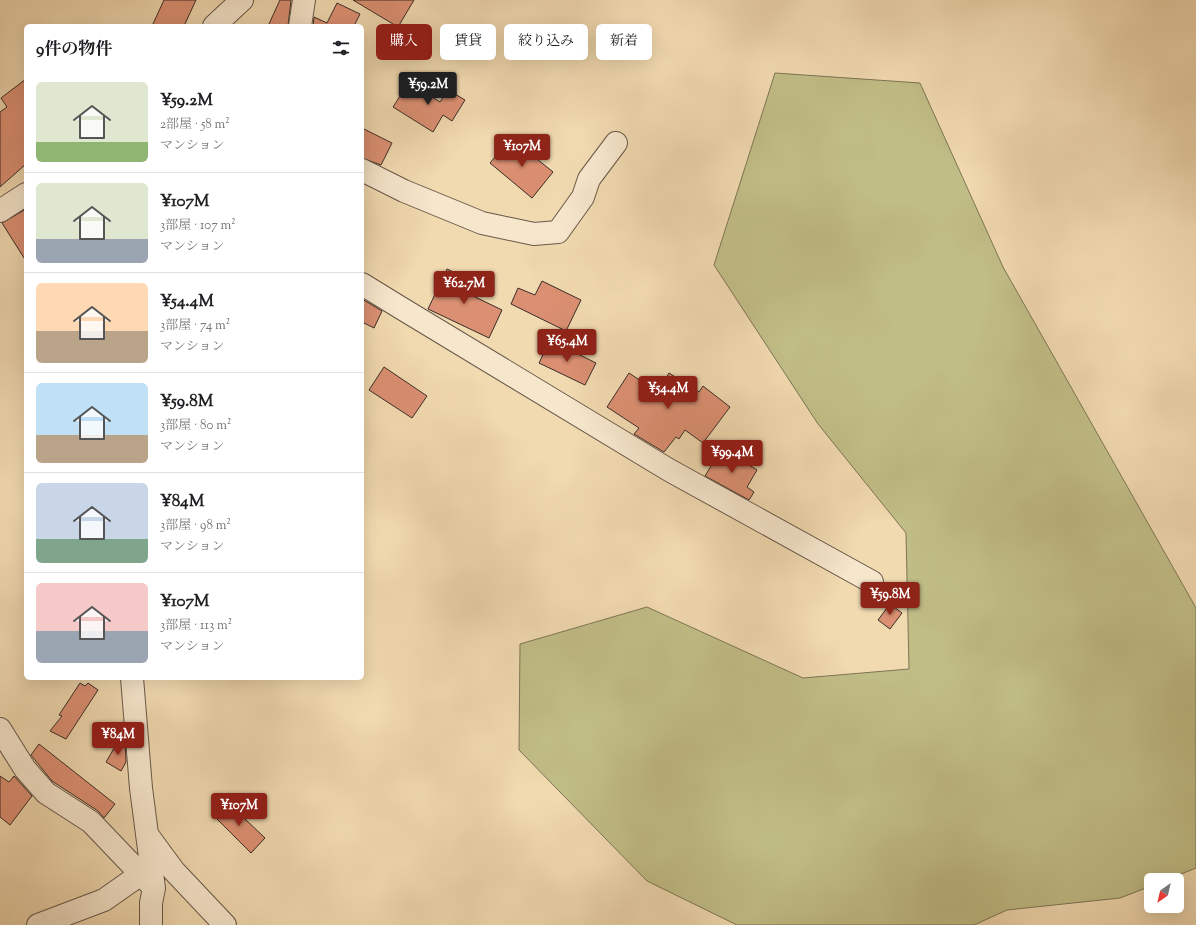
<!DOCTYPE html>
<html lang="ja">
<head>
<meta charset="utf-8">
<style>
  :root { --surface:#fff; --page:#f6f6f6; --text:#202124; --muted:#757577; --line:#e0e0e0; --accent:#8f2418 }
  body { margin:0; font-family:"Sorts Mill Goudy","Noto Serif JP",serif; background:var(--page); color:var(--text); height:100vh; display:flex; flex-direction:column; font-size:15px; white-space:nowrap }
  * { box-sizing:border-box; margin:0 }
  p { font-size:13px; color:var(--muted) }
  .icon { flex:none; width:22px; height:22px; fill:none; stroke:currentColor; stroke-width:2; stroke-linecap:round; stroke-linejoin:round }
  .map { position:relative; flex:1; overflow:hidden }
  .panel { position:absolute; left:24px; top:24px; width:340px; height:656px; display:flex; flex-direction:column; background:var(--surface); border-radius:6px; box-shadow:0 4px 16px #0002 }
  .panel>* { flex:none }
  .top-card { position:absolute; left:376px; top:24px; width:380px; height:36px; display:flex; gap:8px }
  .needle { width:26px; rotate:214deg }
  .buttons { position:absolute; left:1144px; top:873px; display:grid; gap:8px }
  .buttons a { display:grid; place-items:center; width:40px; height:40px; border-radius:6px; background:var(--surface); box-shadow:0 4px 16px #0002; font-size:20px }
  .price { position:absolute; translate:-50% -34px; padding:0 9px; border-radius:4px; background:var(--accent); color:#fff; font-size:13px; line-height:26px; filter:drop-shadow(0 1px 2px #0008) }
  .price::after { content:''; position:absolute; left:50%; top:24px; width:12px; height:9px; margin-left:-6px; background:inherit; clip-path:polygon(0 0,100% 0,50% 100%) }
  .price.selected { background:#222; color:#fff }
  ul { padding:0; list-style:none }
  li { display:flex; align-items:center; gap:12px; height:100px; padding:0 12px }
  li+li { border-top:1px solid var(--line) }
  li span { display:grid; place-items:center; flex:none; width:112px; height:80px; border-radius:6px; color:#555 }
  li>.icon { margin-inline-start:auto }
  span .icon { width:48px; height:48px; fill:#fffc; stroke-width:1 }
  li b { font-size:17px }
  h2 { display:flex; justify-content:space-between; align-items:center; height:48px; padding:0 12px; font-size:17px }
  .pill { padding:0 14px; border-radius:6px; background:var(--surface); box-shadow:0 4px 16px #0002; font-size:14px; line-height:36px }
  .pill.selected { background:var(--accent); color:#fff }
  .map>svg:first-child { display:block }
</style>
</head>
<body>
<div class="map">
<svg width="1196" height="925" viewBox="0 0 1196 925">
  <rect width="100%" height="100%" fill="#f1d9b0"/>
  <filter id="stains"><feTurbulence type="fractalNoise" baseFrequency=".005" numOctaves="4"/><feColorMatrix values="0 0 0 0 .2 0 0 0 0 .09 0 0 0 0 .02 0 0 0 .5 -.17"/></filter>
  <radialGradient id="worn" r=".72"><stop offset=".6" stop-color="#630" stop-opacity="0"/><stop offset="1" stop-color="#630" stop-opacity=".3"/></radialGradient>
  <path fill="#c1bd86" stroke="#7d7556" d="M775,73l145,10 83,184 193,341v260l-30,12h-15v6l-31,12 -113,12 -33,15h-237l-90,-44 -128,-131 1,-106 127,-37 156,71 106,-9 -3,-136 -88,-109 -104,-159z"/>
  <path fill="#dc9073" stroke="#392d27" d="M164,0h32l-12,26h-32z
    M280,0h11l-3,26h-20z
    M353,0h61l-16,27z
    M337,3l23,11 -6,12h-41l1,-9 13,6z
    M26,79v85l-26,23v-75l7,-5 -6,-9z
    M409,82l31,20 8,-12 17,10 -13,21 -9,-6 -10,17 -40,-25z
    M362,128l30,15 -11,22 -19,-7z
    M511,138l42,34 -21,26 -42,-35z
    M26,209v52l-24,-38z
    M447,269l30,14 -6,12 31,15 -13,28 -61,-29z
    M542,281l39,19 -15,31 -55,-27 7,-16 17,7z
    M362,299l20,12 -8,17 -12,-6z
    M550,340l46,23 -11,22 -46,-22z
    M384,367l43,29 -15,22 -43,-28z
    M629,373l21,14 1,-2 8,5 10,-17 30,19 4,-6 27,21 -27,36 -18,-13 -6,9 -3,-2 -12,15 -30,-18 5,-6 -32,-21z
    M722,448l35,22 -10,17 7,5 -5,8 -44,-24z
    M890,604l12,9 -12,16 -12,-9z
    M80,683l5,3 3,-3 10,7 -32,49 -16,-8 12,-15 -3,-1z
    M120,738l5,2 1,22 -5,9 -15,-9z
    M39,744l76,60 -11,14 -6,-7 -46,-30 -21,-26z
    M0,776l9,6 5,-6 18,20 -22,29 -10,-8z
    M226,801l39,37 -14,15 -38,-38z"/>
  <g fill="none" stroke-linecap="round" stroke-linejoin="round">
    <defs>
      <path id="minor" d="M214,26l28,-26
        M300,26l4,-26
        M362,170l42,21 78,32 52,11 24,-2 25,-35 6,-18 27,-36
        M0,211l26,-17
        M362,284l39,24 268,162 203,112
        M132,678l9,110 13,100 -3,15v22
        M0,729l25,40 21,24 45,29 63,66
        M149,837l25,34 51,54
        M38,925l66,-25 37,-26"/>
    </defs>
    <use href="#minor" stroke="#675849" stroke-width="24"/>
    <use href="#minor" stroke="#f6e6cc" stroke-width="22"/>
  </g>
  <rect width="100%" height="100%" filter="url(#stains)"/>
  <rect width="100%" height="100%" fill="url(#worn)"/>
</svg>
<div class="buttons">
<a><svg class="needle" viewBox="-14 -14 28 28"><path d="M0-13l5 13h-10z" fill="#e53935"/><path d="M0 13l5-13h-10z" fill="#757577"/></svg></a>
</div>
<b class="price selected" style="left:428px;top:106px">¥59.2M</b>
<b class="price" style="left:522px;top:168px">¥107M</b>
<b class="price" style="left:464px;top:305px">¥62.7M</b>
<b class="price" style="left:567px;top:363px">¥65.4M</b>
<b class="price" style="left:668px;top:410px">¥54.4M</b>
<b class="price" style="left:732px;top:474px">¥99.4M</b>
<b class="price" style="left:890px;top:616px">¥59.8M</b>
<b class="price" style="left:118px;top:756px">¥84M</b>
<b class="price" style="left:239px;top:827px">¥107M</b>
<div class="top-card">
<a class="pill selected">購入</a>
<a class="pill">賃貸</a>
<a class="pill">絞り込み</a>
<a class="pill">新着</a>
</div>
<section class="panel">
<h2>9件の物件<svg class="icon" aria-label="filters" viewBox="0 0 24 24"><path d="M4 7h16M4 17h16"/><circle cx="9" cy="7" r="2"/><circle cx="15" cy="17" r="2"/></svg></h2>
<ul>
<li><span style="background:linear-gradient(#dfe7d0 75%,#8fb573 0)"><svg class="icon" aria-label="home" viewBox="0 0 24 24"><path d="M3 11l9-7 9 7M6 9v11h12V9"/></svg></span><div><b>¥59.2M</b><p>2部屋 · 58 m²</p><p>マンション</p></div></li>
<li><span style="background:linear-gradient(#dfe7d0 70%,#9aa5b1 0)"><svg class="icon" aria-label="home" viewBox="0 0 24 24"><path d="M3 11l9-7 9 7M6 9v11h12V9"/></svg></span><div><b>¥107M</b><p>3部屋 · 107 m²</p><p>マンション</p></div></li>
<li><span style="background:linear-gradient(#ffd9b3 60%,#b9a48a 0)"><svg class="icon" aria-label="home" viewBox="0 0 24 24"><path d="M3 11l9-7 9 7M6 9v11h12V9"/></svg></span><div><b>¥54.4M</b><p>3部屋 · 74 m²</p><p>マンション</p></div></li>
<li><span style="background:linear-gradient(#bfe0f5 65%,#b9a48a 0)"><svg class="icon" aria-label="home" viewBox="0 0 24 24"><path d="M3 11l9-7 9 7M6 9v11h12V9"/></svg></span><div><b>¥59.8M</b><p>3部屋 · 80 m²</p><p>マンション</p></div></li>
<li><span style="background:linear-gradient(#c9d6e8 70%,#7fa58c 0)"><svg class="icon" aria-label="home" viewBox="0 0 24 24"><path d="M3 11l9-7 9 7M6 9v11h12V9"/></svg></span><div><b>¥84M</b><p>3部屋 · 98 m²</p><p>マンション</p></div></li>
<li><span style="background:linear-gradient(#f6c9c9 60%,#9aa5b1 0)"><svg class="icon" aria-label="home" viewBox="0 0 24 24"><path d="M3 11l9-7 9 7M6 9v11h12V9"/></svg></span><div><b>¥107M</b><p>3部屋 · 113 m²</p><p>マンション</p></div></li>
</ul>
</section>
</div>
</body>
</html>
